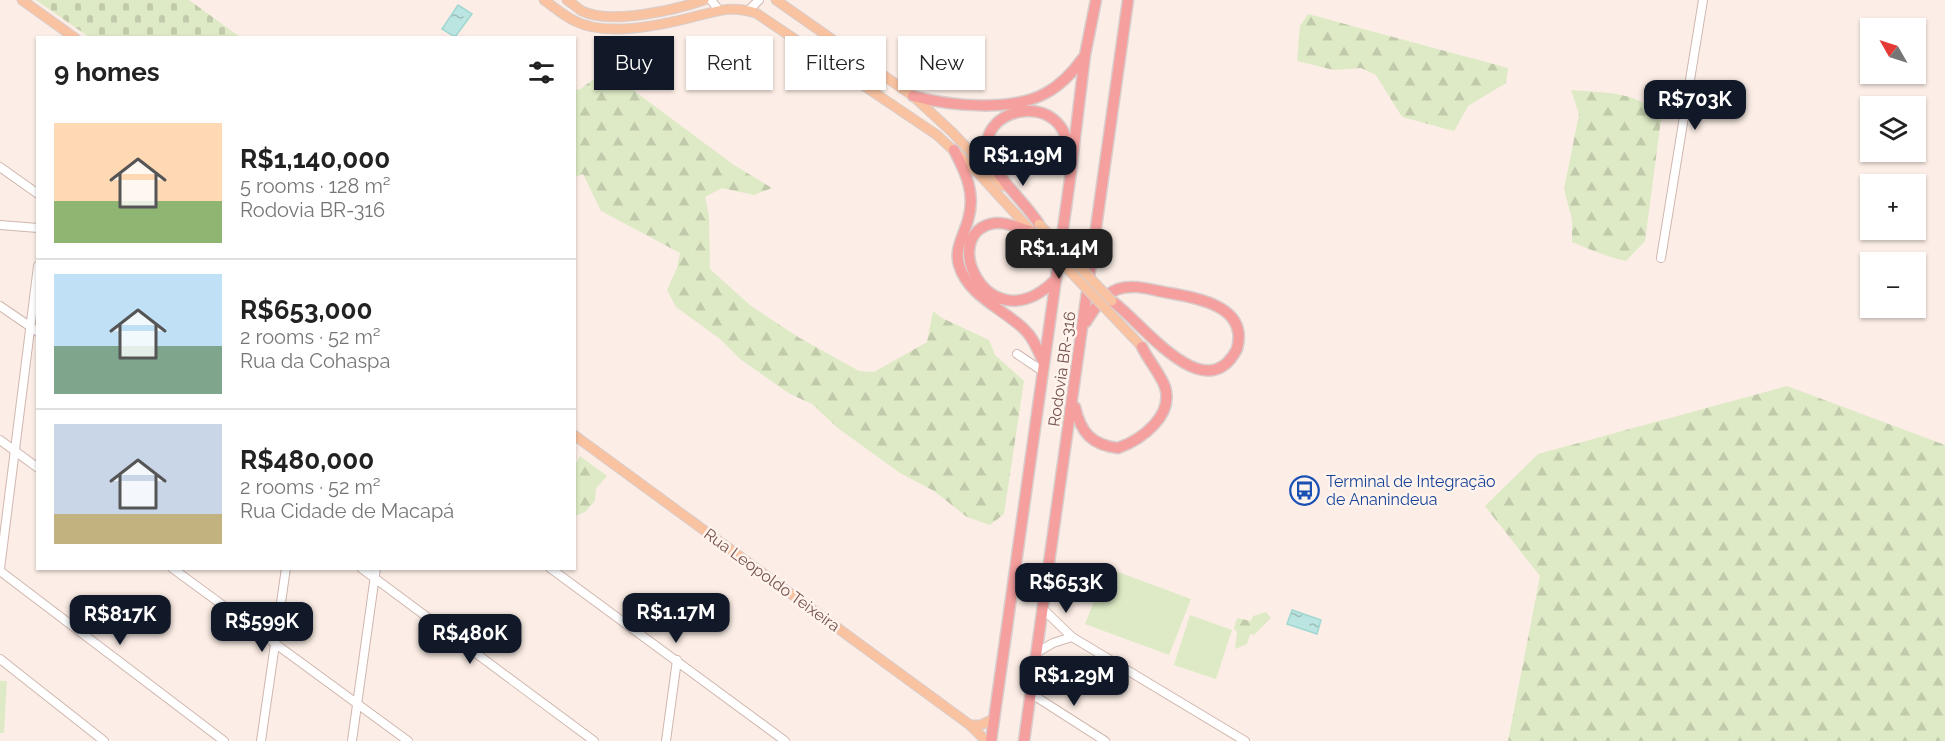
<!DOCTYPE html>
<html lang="en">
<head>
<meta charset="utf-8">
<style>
  :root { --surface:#fff; --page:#f6f6f6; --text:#222; --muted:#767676; --line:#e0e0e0; --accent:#111827 }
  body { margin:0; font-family:Raleway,sans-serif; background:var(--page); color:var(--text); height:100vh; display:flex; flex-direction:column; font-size:22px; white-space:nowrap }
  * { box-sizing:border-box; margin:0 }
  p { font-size:20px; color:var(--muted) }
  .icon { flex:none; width:33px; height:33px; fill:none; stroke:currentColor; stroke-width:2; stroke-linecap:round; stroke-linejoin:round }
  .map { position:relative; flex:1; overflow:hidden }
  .panel { position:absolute; left:36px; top:36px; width:540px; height:534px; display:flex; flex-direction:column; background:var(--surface); border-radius:0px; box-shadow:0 2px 4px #0004 }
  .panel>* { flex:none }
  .top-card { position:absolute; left:594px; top:36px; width:570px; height:54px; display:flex; gap:12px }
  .needle { width:39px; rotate:309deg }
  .fabs { position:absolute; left:1860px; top:18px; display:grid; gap:12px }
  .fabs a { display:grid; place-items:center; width:66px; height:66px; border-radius:0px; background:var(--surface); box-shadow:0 2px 4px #0004; font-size:30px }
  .price { position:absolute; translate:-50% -51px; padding:0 14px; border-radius:12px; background:var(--accent); color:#fff; font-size:20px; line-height:39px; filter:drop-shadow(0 2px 3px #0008) }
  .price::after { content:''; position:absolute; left:50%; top:36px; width:18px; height:14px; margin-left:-9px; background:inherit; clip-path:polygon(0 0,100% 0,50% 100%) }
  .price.on { background:#222; color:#fff }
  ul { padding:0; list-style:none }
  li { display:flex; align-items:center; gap:18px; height:150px; padding:0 18px }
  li+li { border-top:2px solid var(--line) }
  li span { display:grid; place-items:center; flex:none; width:168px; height:120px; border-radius:0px; color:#555 }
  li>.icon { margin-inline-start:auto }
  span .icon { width:72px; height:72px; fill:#fffc; stroke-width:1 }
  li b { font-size:26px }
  h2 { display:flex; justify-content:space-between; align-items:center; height:72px; padding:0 18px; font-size:26px }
  .pill { padding:0 21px; border-radius:0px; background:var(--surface); box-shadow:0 2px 4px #0004; font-size:21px; line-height:54px }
  .pill.on { background:var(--accent); color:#fff }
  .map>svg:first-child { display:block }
</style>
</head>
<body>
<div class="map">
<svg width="1945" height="741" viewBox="0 0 1945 741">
  <defs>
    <pattern id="forest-firs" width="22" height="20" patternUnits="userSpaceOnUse" patternTransform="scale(1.5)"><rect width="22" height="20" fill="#ddeac5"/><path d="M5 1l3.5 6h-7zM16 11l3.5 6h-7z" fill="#c1caab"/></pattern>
    <pattern id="cemetery-stones" width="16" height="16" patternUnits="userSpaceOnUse" patternTransform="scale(1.5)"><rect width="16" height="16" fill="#ddeac5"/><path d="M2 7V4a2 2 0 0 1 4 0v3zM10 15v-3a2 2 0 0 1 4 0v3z" fill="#c1caab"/></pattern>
    <pattern id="water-ripples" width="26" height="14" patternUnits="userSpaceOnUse" patternTransform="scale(1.5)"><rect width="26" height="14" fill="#bbe5e1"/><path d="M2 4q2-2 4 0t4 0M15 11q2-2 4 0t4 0" fill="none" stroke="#9dbcb8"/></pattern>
  </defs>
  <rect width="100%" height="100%" fill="#fceee6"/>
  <path fill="url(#forest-firs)" d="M1308,14l200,54 -2,15 -38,23 -14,25 -52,-14 -26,-42 -15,-7 -27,2 -37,-9 3,-35z
    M606,70l128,95 38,23 -18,7 -32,-7 -17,9 4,18 1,54 41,37 47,31 61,34 15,1 53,-30 6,-31 9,7 47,22 6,15 29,26 -20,133 -14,11 -23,-8 -33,-26 -34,-18 -61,-44 -27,-25 -22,-10 -50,-35 -20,-20 -44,-32 -9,-17 10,-22 3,-15 -79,-42 -18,-37 -8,3v-88l4,1z
    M1571,90c32,3 71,0 90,30l-16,121 -19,20c-19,-4 -37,-12 -54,-19v-22l-8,-31 15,-75z
    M1787,386l158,59v296h-437l32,-165 -55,-70 53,-52z
    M580,456l27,20 -11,12 -1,13 -10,11 -10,4v-51z
    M1266,612l5,6 -17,17 -4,-1 -3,10 -12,5 2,-17 -3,-4 3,-10 14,3 2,-5z"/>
  <path fill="url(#cemetery-stones)" d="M36,0h153l51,37h-151z"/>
  <path fill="#ddeac5" d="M1107,568l84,31 -22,56 -84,-31z
    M1190,615l42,15 -16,49 -42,-14z
    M0,681h7l-3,52h-4z"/>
  <path fill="url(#water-ripples)" stroke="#a1d7d2" stroke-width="1.5" d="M458,5l14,9 -17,23 -13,-8z
    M1292,610l29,10 -4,14 -30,-10z"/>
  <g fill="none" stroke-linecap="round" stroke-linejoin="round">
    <defs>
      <path id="minor" d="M711,0l7,9
        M749,10l10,-10
        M0,167l38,27
        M0,225l38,3
        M1661,258l42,-258
        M0,306l38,26
        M1017,354l24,16
        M0,440l38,28
        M172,568l236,173
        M361,568l233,173
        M550,568l235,173
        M0,569l38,-303
        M0,571l224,170
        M1043,609l29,28 173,104
        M1036,653l17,-10 19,-6
        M0,659l104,82
        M1030,693l75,48
        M261,741l25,-173
        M352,741l24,-173
        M666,741l11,-81"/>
      <path id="major" d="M22,0l53,38
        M544,0c10,7 20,16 31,21 30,16 87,4 118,-4 24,-6 39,-12 63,-4l181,122 42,39 53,58
        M567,0c5,3 10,8 15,11 29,14 93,-1 122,-11
        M776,0l137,96 39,36 51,54
        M1106,309l36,38
        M574,435l396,290 16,16
        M970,725h11l12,-6"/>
      <path id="highway" d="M913,96c37,10 99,16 133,-3 15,-8 27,-21 37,-35
        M954,150c12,23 22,44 14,70 -4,15 -14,29 -9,45 9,31 43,43 65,64 9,8 13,20 19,32
        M1039,224c-15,-23 -39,-42 -49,-67 -20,-49 78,-71 78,-3
        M1032,232c-11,-3 -23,-10 -36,-9 -61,7 -8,124 59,57
        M1086,322c8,-13 17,-27 32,-33 15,-5 31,0 46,3 32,6 85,13 73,57 -32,62 -96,-28 -125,-48
        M1075,407c6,26 17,38 43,41 23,-8 56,-32 47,-61 -5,-14 -17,-27 -23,-40
        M991,741l79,-562 15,-124 11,-55
        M1024,741l104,-741"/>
    </defs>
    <use href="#minor" stroke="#d0b6af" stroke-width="10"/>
    <use href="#major" stroke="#d8cecd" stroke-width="11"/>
    <use href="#highway" stroke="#d8cecd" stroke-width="13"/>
    <use href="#minor" stroke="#fff" stroke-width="8"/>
    <use href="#major" stroke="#f9c2a0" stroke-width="9"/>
    <use href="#highway" stroke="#f59f9e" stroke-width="10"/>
    <defs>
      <path id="major-bridge" d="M1039,224l73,77
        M1032,232l74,77"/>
    </defs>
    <use href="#major-bridge" stroke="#d8cecd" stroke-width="11" stroke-linecap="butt"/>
    <use href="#major-bridge" stroke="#f9c2a0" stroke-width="9"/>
  </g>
  <defs>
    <symbol id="bus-ring" viewBox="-11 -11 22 22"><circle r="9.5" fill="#fff3ed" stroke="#1a4fb4" stroke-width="1.5"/><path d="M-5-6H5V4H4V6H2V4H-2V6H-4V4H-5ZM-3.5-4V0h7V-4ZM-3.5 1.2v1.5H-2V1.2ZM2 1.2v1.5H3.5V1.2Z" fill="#1a4fb4"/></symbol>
  </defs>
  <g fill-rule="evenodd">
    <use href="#bus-ring" x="1288" y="474" width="33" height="33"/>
  </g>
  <g text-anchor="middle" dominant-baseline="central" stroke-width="5" stroke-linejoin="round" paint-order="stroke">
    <g font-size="16" fill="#75504b" stroke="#fff3ed">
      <text transform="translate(1062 369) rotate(-82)">Rodovia BR-316</text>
      <text transform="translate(772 580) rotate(36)">Rua Leopoldo Teixeira</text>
    </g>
    <g font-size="16" fill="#164399" stroke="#fff3ed" text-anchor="start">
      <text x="1326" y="481">Terminal de Integração<tspan x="1326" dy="18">de Ananindeua</tspan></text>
    </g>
  </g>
</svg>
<div class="fabs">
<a><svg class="needle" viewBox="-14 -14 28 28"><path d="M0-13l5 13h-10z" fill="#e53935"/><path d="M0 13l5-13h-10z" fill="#767676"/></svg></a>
<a><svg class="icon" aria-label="layers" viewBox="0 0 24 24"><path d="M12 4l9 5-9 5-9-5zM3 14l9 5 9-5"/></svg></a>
<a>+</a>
<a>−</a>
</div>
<b class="price" style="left:1695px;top:131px">R$703K</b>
<b class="price" style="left:1023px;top:187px">R$1.19M</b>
<b class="price on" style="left:1059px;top:280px">R$1.14M</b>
<b class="price" style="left:1066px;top:614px">R$653K</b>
<b class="price" style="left:676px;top:644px">R$1.17M</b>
<b class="price" style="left:120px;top:646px">R$817K</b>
<b class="price" style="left:262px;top:653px">R$599K</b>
<b class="price" style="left:470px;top:665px">R$480K</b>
<b class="price" style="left:1074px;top:707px">R$1.29M</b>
<div class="top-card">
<a class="pill on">Buy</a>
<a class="pill">Rent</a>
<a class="pill">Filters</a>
<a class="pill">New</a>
</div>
<section class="panel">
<h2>9 homes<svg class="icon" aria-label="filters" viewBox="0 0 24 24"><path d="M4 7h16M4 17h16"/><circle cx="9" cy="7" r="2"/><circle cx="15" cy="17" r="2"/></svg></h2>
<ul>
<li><span style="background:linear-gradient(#ffd9b3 65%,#8fb573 0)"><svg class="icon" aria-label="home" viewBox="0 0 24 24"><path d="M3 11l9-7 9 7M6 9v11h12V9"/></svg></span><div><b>R$1,140,000</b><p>5 rooms · 128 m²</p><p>Rodovia BR-316</p></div></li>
<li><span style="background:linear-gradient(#bfe0f5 60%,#7fa58c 0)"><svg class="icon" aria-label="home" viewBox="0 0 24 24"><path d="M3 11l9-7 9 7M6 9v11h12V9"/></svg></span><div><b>R$653,000</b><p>2 rooms · 52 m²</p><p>Rua da Cohaspa</p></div></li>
<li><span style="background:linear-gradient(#c9d6e8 75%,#c2b280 0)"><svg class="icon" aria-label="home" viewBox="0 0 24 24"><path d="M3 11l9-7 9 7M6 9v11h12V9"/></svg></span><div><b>R$480,000</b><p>2 rooms · 52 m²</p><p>Rua Cidade de Macapá</p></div></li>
</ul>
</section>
</div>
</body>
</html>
